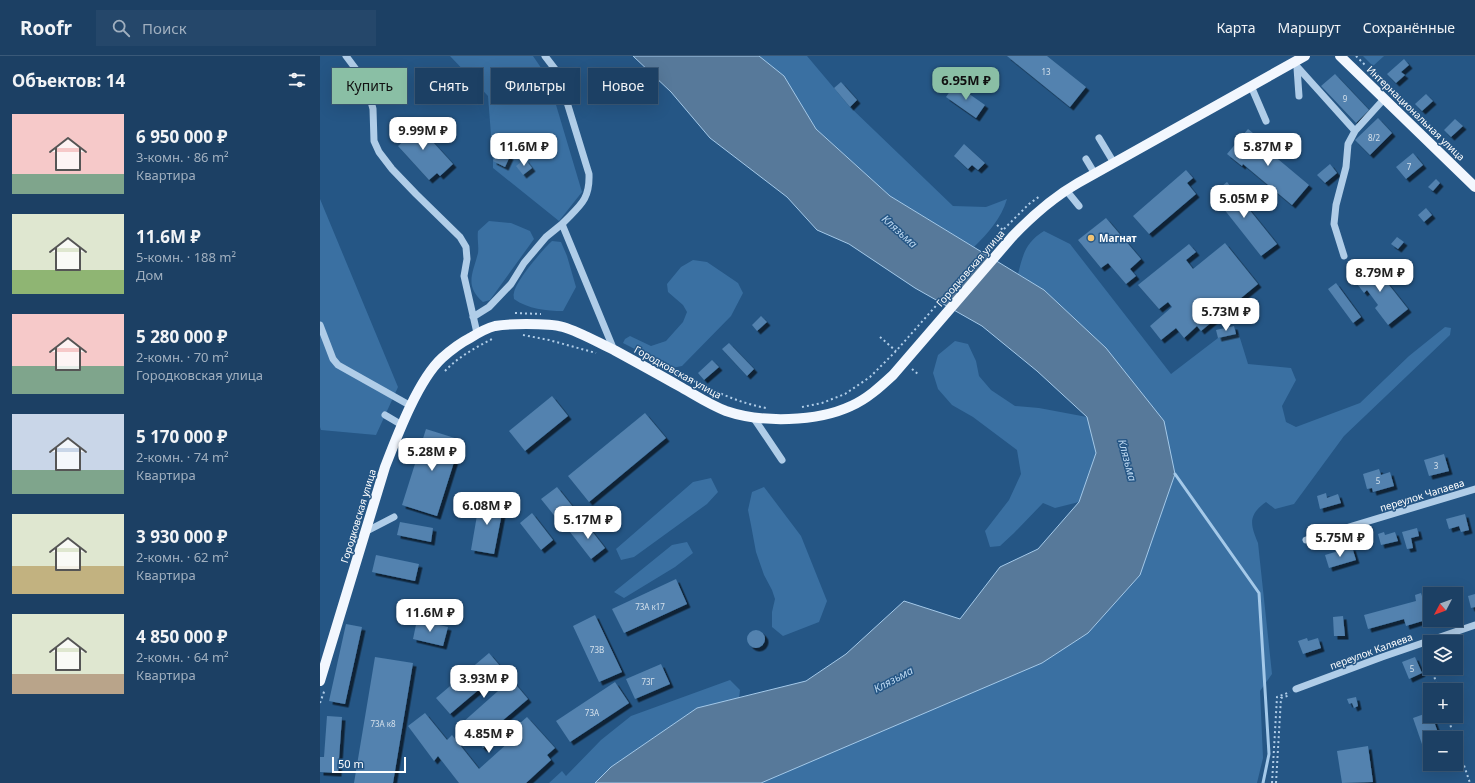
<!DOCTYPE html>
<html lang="ru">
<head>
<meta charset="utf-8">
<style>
  :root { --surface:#1c4064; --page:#25476a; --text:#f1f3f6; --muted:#a0afbf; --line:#3a5978; --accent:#8abfa5 }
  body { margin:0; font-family:"Noto Sans",sans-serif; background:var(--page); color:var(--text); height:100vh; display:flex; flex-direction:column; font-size:15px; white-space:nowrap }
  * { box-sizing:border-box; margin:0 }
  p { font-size:13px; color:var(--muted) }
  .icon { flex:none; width:22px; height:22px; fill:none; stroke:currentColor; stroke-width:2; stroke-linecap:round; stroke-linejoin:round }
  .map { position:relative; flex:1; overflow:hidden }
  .panel { display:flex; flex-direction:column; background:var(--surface); width:320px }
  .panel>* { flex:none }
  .guide { position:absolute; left:12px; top:12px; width:380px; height:36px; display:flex; gap:8px }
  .needle { width:26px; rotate:229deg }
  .fabs { position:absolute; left:1103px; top:531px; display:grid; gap:8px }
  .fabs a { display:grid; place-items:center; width:40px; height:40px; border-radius:0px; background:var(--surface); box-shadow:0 4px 16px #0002,0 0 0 1px var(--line); font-size:20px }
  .scale { position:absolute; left:12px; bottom:10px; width:74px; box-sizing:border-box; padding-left:4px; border:2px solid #fff; border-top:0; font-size:11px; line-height:14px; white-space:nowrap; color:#fff; -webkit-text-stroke:3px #255685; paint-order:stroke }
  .price { position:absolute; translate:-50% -34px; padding:0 9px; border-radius:8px; background:#fff; color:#222; font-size:13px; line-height:26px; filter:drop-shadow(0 1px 2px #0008) }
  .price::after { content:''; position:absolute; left:50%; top:24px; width:12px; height:9px; margin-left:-6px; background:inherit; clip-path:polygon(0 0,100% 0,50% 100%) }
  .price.selected { background:var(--accent); color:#111 }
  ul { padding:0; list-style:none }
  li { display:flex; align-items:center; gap:12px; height:100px; padding:0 12px }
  li span { display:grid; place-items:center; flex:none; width:112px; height:80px; border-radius:0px; color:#555 }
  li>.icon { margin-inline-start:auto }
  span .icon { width:48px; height:48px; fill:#fffc; stroke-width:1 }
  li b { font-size:17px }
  h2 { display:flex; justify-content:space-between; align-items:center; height:48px; padding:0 12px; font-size:17px }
  .tag { padding:0 14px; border-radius:0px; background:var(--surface); box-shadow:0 4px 16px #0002,0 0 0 1px var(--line); font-size:14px; line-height:36px }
  .tag.selected { background:var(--accent); color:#111 }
  header { display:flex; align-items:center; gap:24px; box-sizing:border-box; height:56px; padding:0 20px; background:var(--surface); border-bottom:1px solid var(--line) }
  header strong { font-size:19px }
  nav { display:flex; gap:22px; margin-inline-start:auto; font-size:14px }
  .search { width:280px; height:36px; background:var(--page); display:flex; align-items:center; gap:10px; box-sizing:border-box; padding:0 14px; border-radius:0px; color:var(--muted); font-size:15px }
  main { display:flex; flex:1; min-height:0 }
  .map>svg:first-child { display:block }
</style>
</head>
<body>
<header>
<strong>Roofr</strong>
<div class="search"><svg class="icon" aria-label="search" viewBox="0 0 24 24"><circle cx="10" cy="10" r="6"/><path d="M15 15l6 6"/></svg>Поиск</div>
<nav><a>Карта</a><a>Маршрут</a><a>Сохранённые</a></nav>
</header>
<main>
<section class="panel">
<h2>Объектов: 14<svg class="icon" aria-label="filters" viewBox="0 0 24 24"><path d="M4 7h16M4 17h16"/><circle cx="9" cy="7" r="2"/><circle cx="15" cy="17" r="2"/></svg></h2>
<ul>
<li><span style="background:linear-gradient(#f6c9c9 75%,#7fa58c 0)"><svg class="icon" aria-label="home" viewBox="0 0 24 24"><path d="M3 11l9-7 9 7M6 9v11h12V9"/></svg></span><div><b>6 950 000 ₽</b><p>3-комн. · 86 m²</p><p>Квартира</p></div></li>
<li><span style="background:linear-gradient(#dfe7d0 70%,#8fb573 0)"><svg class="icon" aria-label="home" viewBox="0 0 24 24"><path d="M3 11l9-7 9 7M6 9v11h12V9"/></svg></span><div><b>11.6M ₽</b><p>5-комн. · 188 m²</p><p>Дом</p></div></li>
<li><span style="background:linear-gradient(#f6c9c9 65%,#7fa58c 0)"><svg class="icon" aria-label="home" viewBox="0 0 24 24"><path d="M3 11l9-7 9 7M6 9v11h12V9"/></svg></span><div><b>5 280 000 ₽</b><p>2-комн. · 70 m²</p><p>Городковская улица</p></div></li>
<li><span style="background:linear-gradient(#c9d6e8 70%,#7fa58c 0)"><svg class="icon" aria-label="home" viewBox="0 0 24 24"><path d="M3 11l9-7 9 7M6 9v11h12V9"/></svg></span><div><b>5 170 000 ₽</b><p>2-комн. · 74 m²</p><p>Квартира</p></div></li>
<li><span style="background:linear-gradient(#dfe7d0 65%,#c2b280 0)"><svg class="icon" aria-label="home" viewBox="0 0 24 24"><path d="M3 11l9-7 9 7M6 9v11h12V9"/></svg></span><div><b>3 930 000 ₽</b><p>2-комн. · 62 m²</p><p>Квартира</p></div></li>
<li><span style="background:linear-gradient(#dfe7d0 75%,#b9a48a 0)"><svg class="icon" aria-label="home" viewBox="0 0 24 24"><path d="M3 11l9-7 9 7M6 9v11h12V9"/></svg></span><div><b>4 850 000 ₽</b><p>2-комн. · 64 m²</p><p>Квартира</p></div></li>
</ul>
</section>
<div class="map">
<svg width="1155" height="727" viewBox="0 0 1155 727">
  <defs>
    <filter id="shadow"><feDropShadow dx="3.5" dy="3.5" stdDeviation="0" flood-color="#0009"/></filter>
  </defs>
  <rect width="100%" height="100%" fill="#255685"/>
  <path fill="#3a70a2" d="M130,0h83l15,22 34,114 -23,29 -66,-53v-7l-5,-65z
    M439,0h48l43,51 103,99 33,1 21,-8c-6,20 -19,34 -33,48l-84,-51 -74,-67 -32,-53z
    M1043,0h21l-11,10z
    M0,143l78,188 -22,48 -55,-5 -1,-3z
    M169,165l22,2 19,8 4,8 -44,61 -7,2c-19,-16 -10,-29 -5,-49 1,-6 -1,-15 0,-22z
    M724,175l26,13 101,130 47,-36 18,-4 3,1 9,29 43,4 5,12 -14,26 4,16 10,5 64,-24 49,-47 36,-29 6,1 -1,7 -106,101 -50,68 -19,5 -9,-7c-18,13 -16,22 -8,41l14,131 -12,17 3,67 -6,25h-496l379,-208 -96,-285 -26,-16c5,-20 8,-32 26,-43z
    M232,185l9,1 6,14 9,31 -13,24c-17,0 -35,-2 -49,-12 0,-2 -1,-4 0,-6 1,-11 29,-44 38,-52z
    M373,204l14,2 31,21 5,10 -12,23 -49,50 -10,2 -49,-25 2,-4 5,-3 21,10 15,-5 17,-19 4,-10 -4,-7 -15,-13 -1,-8 14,-17z
    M635,285l13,3 8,17 3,15 12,14 24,16 24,2 48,9 9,36 -17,49 -24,6 -12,-5 -29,30 -14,13 -10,1 -5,-16 24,-31 12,-26 -4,-24 -44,-33 -21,-12 -14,-16 -5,-16 5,-18z
    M391,422l7,14 -11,12 -73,53 -13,3 -5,-11 77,-67z
    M444,431l37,49 26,65 -8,21 -36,14 -11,-9v-15l3,-13 -3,-9 -8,-15 -8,-23 -5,-27 -3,-15 4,-18z
    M367,486l6,11 -18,14 -51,31 -10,-6 58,-47z
    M410,624l10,10 -1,8 -42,10 -86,59 -16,16h-46l13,-12 4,5 35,-36 30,-24z"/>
  <path fill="#57799a" stroke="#a4c9e9" d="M313,0h126l25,20 32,53 74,67 154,94 62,58 58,73 11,53 -35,101 -52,58 -46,30 -281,120h-166l16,-16 86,-59 109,-27 40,-27 58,-53 56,18 40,-52 38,-18 41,-47 17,-49 -9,-36 -50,-46 -55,-45 -67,-38 -66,-44 -32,-14 -30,-33 -77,-59 -39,-46z"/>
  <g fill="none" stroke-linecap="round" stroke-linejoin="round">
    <path stroke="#a4c9e9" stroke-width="3" d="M855,418l84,119 10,161 -6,29"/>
  </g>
  <path fill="#5282af" filter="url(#shadow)" d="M687,0h40l39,31 -16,20z
    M1084,3l5,6 -8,7 4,3 -9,8 -9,-9z
    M1015,18l34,36 -13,13 -35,-37z
    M521,26l16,18 -7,7 -16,-19z
    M635,28l30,21 -9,13 -30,-21z
    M1106,38l7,7 -11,10 -7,-7z
    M1058,62l14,15 -22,22 -15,-15z
    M92,63l41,45 -13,12 -3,-3 -8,7 -31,-34 9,-8 -8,-8z
    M1135,63l8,7 -12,11 -7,-7z
    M928,73l15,12 -3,3 49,41 -17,20 -49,-41 -1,2 -15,-12z
    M644,88l21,19 -7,7 -6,-5 -4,4 -14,-13z
    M178,94l12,6 -5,11 -12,-6z
    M1093,97l10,12 -17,14 -10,-12z
    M205,103l7,9 -9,7 -7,-9z
    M1010,108l7,9 -12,10 -8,-8z
    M866,114l7,8 -6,5 9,11 -47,40 -16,-18z
    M1116,123l4,4 -7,8 -5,-4z
    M907,126l50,62 -16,12 -49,-62z
    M1106,152l6,7 -8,7 -6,-7z
    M786,162l35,41 -11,10 6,7 -10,8 -18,-21 -7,5 -23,-28z
    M1077,181l7,5 -6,7 -7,-5z
    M905,187l33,41 -57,47 -4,-5 -13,12 -8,-10 -15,12 -11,-14 22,-19 -4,-5 -9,7 -21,-24 51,-41 7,8 -10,8 7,9z
    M1050,205l38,48 -20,16 -13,-17 3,-3 -11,-15 -3,3 -13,-17z
    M1016,227l25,34 -8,6 -25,-34z
    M441,260l6,6 -10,9 -5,-6z
    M914,270l2,8 -18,4 -2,-8z
    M409,287l25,26 -7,7 -25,-27z
    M392,304l7,7 -15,13 -6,-7z
    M232,340l16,20 -43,35 -16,-20z
    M325,357l21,25 -77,64 -21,-26z
    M106,373l35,11 -24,76 -35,-11z
    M1124,398l5,17 -20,5 -5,-16z
    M1059,413l2,6 9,-3 4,14 -21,6 -1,-4 -5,1 -4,-15z
    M237,431l20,25 -16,12 -20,-25z
    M1006,437l1,5 11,-4 3,9 -21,6 -3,-13z
    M160,442l24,5 -10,51 -23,-4z
    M212,457l21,27 -12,10 -21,-27z
    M1145,458l4,16 -8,2 -2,-6 -10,3 -3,-10z
    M264,465l21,27 -14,11 -21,-27z
    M80,466l33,6 -2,14 -34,-7z
    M1097,472l2,8 -8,2 2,10 -6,1 -5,-17z
    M1064,476l1,3 10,-3 3,9 -17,4 -3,-11z
    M1032,491l4,13 -27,8 -4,-13z
    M56,499l43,9 -4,17 -43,-9z
    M356,523l11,25 -63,29 -12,-24z
    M1101,537l8,26 -23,7 -2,-7 -36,10 -4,-14 52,-14 -1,-6z
    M1155,538v13l-4,1 -3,-12z
    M275,559l27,57 -23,10 -26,-56z
    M1023,560l2,20h-11l-1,-19z
    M97,564l31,7 -5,19 -30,-7z
    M26,568l16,3 -17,77 -16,-3z
    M427 583a9 9 0 1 1 18 0a9 9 0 1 1-18 0Z
    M987,582l1,3 10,-3 3,10 -18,6 -5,-13z
    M169,597l39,46 -33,28 6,7 -18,14 -21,-25 36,-32 -9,-10 -39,33 -14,-16z
    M55,601l38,6 -20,120h-39z
    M1095,601l7,16 -13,6 -7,-17z
    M341,608l9,20 -35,15 -9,-20z
    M295,626l14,21 -59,39 -14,-21z
    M1036,641l2,9 -4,2 -2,-5 -3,1 -2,-5z
    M1110,656v4h2l8,22h-10v10l-6,2 -11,-32z
    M105,657l22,27 5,-5 27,34 30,-27 -5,-5 23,-20 28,31 -8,7 4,5 -25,23h-67l-21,-27 -4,5 -26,-35z
    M7,660l15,1 -4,56 -18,-1v-15h4z
    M1048,690l5,36 -31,1 -5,-32z"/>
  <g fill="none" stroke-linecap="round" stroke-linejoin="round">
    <path stroke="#b0cde8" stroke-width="2" stroke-dasharray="2 3" stroke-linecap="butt" d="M1036,0l9,9
      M677,169l6,5
      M195,257l26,1
      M203,279l26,5 47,13
      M560,281l16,14
      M592,313l7,6
      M125,315c13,-14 30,-23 47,-32
      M356,316c30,15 58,30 90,36
      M482,351l20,-4 23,-9 25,-17 26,-26 107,-121 26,-26 11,-8
      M1106,595l4,13
      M1111,612l8,22
      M0,647l5,-14
      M1127,660l8,22
      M1136,686l14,41
      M952,727l5,-86 13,-5
      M956,727l5,-85 9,-3"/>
    <path stroke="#b0cde8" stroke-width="7" d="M26,0l12,16 10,18 5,19 1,32 5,11 13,17 24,25 44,43 6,10 1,12 -3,17 13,57
      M225,0l13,17 31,101c1,27 -10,32 -27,50l52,126
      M973,6l62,69
      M977,12l2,28
      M931,30l15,35
      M779,82l15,25
      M766,103l9,15
      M746,134l13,16
      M1024,200l-10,-32 2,-19 10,-38 2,-23 7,-13 29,-32
      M153,261l16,-10 22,-23 13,-21 22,-26 16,-13
      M0,269l13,34 5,6 73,41
      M65,359l17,10
      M433,361l29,43
      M45,476l29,-15
      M986,484l169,-51
      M976,633l86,-32 93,-32"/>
    <path stroke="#f2f7fe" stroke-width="10" d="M1020,0l135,131
      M0,625l65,-214c12,-31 33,-87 57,-109 9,-8 18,-15 28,-20 8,-5 17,-10 25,-12 11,-2 21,-2 31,-2 12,0 27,0 37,3 17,5 36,16 51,23 22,12 44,24 65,36 16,9 31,19 47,25 35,12 91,11 125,-5 16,-7 29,-19 42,-31l119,-138c20,-21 40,-39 66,-54l227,-127"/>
  </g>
  <circle fill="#f2c474" stroke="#255685" stroke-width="1.5" cx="771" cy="182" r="4"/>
  <g text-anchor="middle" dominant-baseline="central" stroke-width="3" stroke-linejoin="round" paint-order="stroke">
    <g font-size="8" fill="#d4e0eb">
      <text x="726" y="15">13</text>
      <text x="1025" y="42">9</text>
      <text x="1054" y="81">8/2</text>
      <text x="1089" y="110">7</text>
      <text x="1116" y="409">3</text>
      <text x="1058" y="424">5</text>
      <text x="330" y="550">73А к17</text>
      <text x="277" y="593">73В</text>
      <text x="1092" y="612">5</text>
      <text x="328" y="625">73Г</text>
      <text x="272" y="656">73А</text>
      <text x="63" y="667">73А к8</text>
    </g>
    <g font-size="10" fill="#fff" stroke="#255685">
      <text transform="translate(1096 57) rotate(44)">Интернациональная улица</text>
      <text transform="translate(650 212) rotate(-49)">Городковская улица</text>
      <text transform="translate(358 316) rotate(29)">Городковская улица</text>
      <text transform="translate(1102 439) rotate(-17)">переулок Чапаева</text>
      <text transform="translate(38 460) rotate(-73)">Городковская улица</text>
      <text transform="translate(1051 595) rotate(-20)">переулок Каляева</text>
    </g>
    <g font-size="10" font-weight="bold" fill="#fff" stroke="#255685" text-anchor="start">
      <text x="779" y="182">Магнат</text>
    </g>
    <g font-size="11" font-style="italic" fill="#bbd7f0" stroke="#255685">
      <text transform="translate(580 175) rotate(42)">Клязьма</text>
      <text transform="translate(808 404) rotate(75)">Клязьма</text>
      <text transform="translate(573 623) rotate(-28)">Клязьма</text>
    </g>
  </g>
</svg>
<div class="fabs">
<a><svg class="needle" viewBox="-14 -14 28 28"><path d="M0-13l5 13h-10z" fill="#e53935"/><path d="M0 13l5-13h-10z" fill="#a0afbf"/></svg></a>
<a><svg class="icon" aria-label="layers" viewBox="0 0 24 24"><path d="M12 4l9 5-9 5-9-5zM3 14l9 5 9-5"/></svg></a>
<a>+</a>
<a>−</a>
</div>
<div class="scale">50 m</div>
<b class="price selected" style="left:646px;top:45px">6.95M ₽</b>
<b class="price" style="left:103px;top:95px">9.99M ₽</b>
<b class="price" style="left:204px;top:111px">11.6M ₽</b>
<b class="price" style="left:948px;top:111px">5.87M ₽</b>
<b class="price" style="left:924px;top:163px">5.05M ₽</b>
<b class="price" style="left:1060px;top:237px">8.79M ₽</b>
<b class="price" style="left:906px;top:276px">5.73M ₽</b>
<b class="price" style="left:112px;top:416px">5.28M ₽</b>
<b class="price" style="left:167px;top:470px">6.08M ₽</b>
<b class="price" style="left:268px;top:484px">5.17M ₽</b>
<b class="price" style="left:1020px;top:502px">5.75M ₽</b>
<b class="price" style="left:110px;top:577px">11.6M ₽</b>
<b class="price" style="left:164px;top:643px">3.93M ₽</b>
<b class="price" style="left:169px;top:698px">4.85M ₽</b>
<div class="guide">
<a class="tag selected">Купить</a>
<a class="tag">Снять</a>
<a class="tag">Фильтры</a>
<a class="tag">Новое</a>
</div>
</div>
</main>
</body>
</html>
